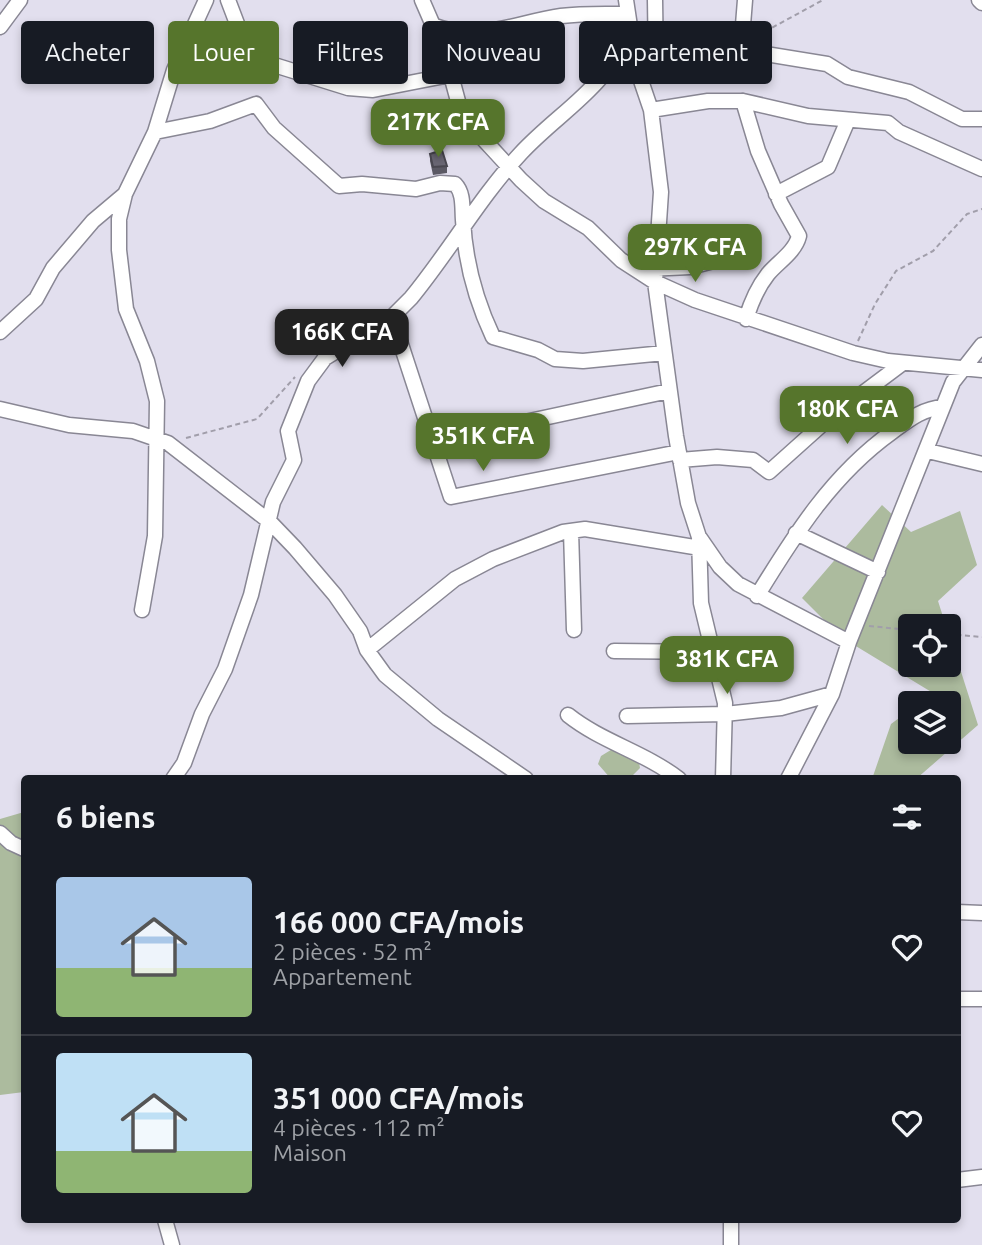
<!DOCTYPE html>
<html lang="fr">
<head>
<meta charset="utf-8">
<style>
  :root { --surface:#171b24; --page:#242831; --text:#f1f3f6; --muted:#9ea1a6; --line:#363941; --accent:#56752c }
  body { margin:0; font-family:Ubuntu,sans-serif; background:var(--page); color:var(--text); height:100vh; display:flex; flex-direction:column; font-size:26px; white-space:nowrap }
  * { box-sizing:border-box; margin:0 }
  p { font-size:23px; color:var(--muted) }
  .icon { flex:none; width:38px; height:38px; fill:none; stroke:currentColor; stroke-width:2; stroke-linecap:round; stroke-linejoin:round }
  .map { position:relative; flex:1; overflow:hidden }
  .panel { position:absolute; left:21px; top:775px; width:940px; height:448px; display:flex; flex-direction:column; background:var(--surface); border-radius:7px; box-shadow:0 4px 10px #0003 }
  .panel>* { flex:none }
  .top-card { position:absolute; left:21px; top:21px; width:942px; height:63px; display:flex; gap:14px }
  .fabs { position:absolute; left:898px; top:614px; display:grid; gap:14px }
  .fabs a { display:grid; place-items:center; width:63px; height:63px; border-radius:7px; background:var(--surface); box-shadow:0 4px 10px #0003; font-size:35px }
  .price { position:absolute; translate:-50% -60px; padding:0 16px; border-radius:14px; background:var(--accent); color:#fff; font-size:23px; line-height:46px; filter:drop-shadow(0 2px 4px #0008) }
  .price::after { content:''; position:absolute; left:50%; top:42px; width:21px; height:16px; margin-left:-10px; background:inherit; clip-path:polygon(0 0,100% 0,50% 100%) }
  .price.on { background:#222; color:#fff }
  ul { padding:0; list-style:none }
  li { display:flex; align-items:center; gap:21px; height:175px; padding:0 35px }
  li+li { border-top:2px solid var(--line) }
  li span { display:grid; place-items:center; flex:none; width:196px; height:140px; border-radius:7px; color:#555 }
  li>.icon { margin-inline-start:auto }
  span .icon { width:84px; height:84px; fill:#fffc; stroke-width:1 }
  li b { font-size:30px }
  h2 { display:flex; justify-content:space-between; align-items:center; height:84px; padding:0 35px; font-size:30px }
  .chip { padding:0 24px; border-radius:7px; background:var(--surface); box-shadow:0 4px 10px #0003; font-size:24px; line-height:63px }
  .chip.on { background:var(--accent); color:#fff }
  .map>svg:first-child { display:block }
</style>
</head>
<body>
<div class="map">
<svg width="982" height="1245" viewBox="0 0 982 1245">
  <rect width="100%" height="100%" fill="#e2dfee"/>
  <path fill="#acbb9e" d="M882,505l29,27 49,-21 17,54 -39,36 8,25h-36v39h38l1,-31 29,91 -62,54h-44l19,-55 19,-14v32h38v-38l-28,-1 13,-10 -92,-56 -39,-39z
    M619,745c11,6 19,9 21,23l-11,11h-18l-13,-15 3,-8z
    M24,812v280l-24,3v-276z"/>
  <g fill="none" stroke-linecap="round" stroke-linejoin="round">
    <defs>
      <path id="minor" d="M228,0l16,42 27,22 77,24 25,2 77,-15
        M422,0l23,53 17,63 59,64 23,21 44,27 33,32 34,22 40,18 158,53 35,8 94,9
        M626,0l10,66 15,44 10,82 -6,90 21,154 12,67 11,34 2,66 24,100 -2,76
        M655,0l1,66
        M979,0l3,3
        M432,25c47,18 82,-2 129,-9 22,-3 44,-2 66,-2
        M0,27l20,-27
        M741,50l86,14 21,13 61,15 53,27h20
        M636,66h73l24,-5 8,-11 4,-50
        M743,101l15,50 23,53 18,32c-4,16 -21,26 -31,38 -11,14 -17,28 -22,45
        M651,110l57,-9h35l65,15 80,7 11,9 83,37
        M155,132l55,-11 46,-17 18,24 65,58 23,-2 54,5 24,-6 15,1c9,9 7,24 8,36 2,40 13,81 30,117l45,13 17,9 28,2 81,-8
        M125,194l-6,25v31l7,59 21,52 10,40 -2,135 -13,74
        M776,194l52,-27 20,-47
        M647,269l43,-2 59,-15
        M392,317l59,180 228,-45
        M0,332l36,-33 17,-31 40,-47 32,-27 30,-62 19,-62 32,-70
        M0,409l69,16 64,6 35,12 102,79 25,26 40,47 25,36 7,19 18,25 53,44 88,60
        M432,442l237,-51
        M928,451l54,13
        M680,460l37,-3 36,3 16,12 58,-52 76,-57
        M571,531l3,99
        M796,533l82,39
        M700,538l20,29 18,17 111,58
        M757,596c38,-62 75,-121 135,-164 18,-13 30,-23 51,-25l10,-25 29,-37
        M367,650l88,-71 38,-20 70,-27 22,-3 115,19
        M614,651l99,1
        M568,715c34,27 76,37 111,64
        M627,716l98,-2 56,-6 51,-14
        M173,779l11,-16 18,-49 23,-45 26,-74 22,-93 21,-42 -6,-29 20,-50 17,-23 67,-41 19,-19c38,-46 69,-101 110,-145 39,-42 88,-66 108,-124
        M788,779l44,-85 17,-52 94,-235
        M0,833l11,10 13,6
        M957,912l25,1
        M957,999h25
        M957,1180l25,-3
        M165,1220l7,25
        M731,1245v-25"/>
    </defs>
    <use href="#minor" stroke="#898794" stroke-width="17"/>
    <path stroke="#a19eaa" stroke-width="2" stroke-dasharray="5 3.5" stroke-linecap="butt" d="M759,38l7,-7 57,-31
      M858,341l17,-37 21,-33 37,-20 34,-37 15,-5
      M186,438l71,-19 38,-42
      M869,626l41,4
      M948,634l34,3"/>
    <use href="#minor" stroke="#fff" stroke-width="14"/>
  </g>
  <path fill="#5b5964" d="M430,154l17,12v7l-14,2 -3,-14z"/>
  <path fill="#6a6774" stroke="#4a4851" stroke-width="2" d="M442,150l5,16 -14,1 -3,-13z"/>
</svg>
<div class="fabs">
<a><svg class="icon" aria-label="locate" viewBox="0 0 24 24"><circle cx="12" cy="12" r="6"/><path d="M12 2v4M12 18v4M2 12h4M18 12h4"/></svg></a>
<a><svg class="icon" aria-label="layers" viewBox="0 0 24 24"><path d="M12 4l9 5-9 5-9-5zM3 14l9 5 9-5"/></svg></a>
</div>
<b class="price" style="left:438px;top:159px">217K CFA</b>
<b class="price" style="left:695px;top:284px">297K CFA</b>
<b class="price on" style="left:342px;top:369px">166K CFA</b>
<b class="price" style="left:847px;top:446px">180K CFA</b>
<b class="price" style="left:483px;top:473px">351K CFA</b>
<b class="price" style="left:727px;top:696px">381K CFA</b>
<div class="top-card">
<a class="chip">Acheter</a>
<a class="chip on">Louer</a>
<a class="chip">Filtres</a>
<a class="chip">Nouveau</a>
<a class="chip">Appartement</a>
</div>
<section class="panel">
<h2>6 biens<svg class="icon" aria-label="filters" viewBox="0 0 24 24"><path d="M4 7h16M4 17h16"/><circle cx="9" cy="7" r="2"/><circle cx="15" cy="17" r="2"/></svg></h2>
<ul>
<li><span style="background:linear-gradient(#a9c7e8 65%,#8fb573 0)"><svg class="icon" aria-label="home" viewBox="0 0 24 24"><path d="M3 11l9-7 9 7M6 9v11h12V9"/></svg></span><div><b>166 000 CFA/mois</b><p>2 pièces · 52 m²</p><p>Appartement</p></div><svg class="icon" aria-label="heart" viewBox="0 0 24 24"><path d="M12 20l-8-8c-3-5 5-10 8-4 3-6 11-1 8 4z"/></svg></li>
<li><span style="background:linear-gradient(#bfe0f5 70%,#8fb573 0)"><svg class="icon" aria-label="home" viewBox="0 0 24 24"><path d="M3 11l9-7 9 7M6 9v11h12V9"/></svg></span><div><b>351 000 CFA/mois</b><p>4 pièces · 112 m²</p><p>Maison</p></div><svg class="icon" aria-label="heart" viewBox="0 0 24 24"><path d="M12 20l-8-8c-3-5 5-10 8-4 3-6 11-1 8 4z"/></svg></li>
</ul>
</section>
</div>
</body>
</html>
